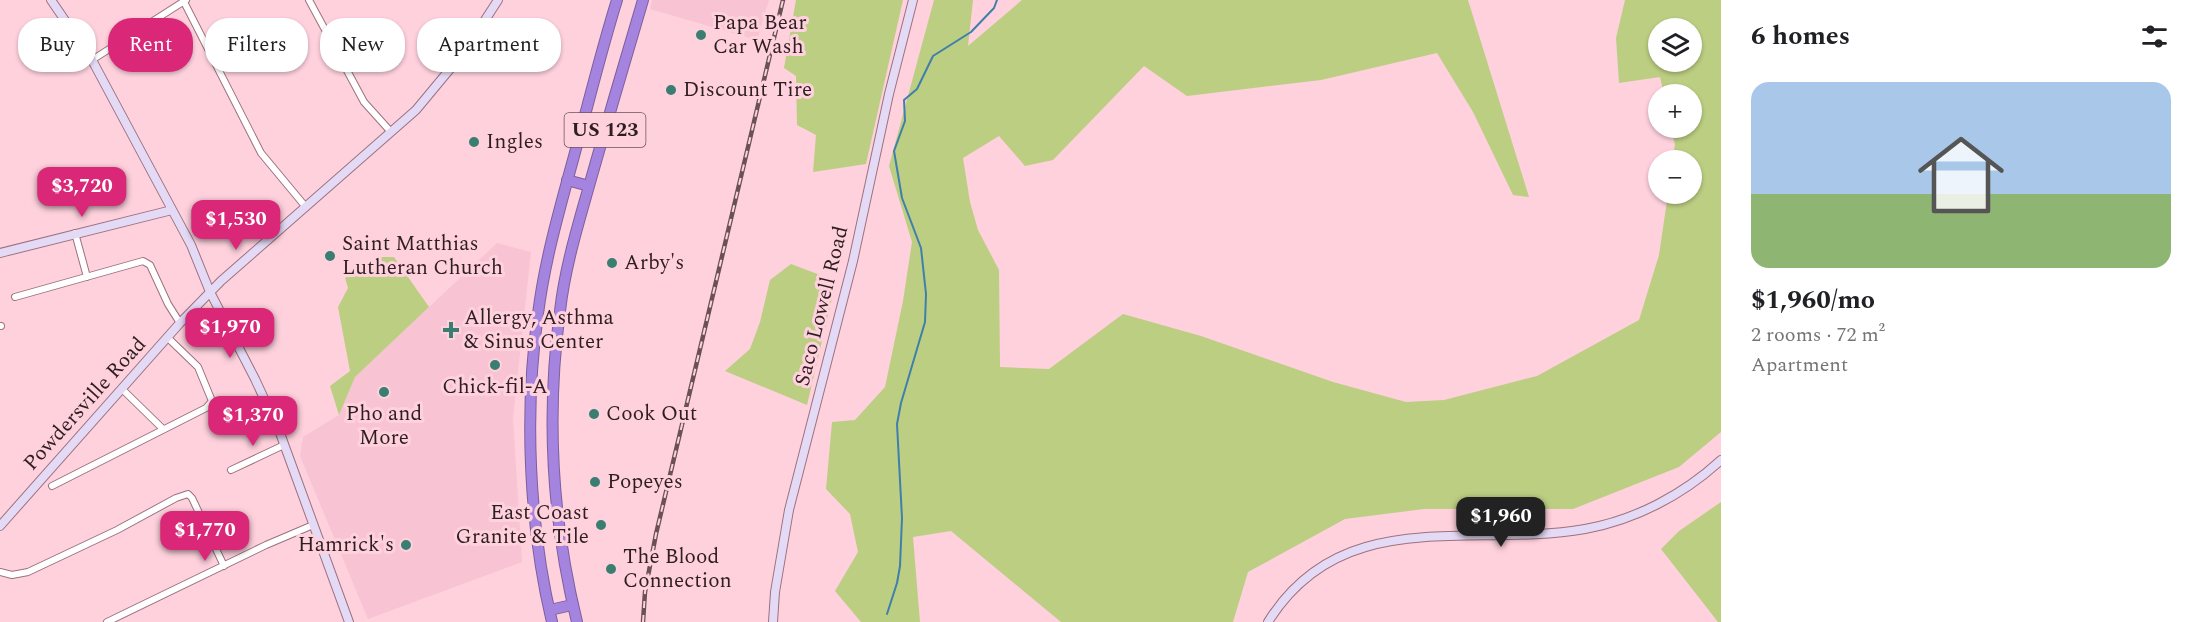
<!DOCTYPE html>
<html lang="en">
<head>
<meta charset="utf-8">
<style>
  :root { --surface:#fff; --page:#f6f6f6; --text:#202124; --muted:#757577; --accent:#db2777 }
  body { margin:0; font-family:Spectral,serif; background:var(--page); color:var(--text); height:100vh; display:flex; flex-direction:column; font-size:22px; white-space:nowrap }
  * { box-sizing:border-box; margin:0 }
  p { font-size:20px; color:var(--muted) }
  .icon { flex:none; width:33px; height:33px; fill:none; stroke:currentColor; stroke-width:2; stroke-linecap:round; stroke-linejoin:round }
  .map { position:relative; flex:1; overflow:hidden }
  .drawer { display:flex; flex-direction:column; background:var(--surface); width:480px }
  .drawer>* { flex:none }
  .hud { position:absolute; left:18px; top:18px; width:570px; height:54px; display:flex; gap:12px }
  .tools { position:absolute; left:1648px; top:18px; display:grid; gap:12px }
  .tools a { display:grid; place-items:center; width:54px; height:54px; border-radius:50%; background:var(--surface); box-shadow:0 2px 4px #0004; font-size:30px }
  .price { position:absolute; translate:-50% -51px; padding:0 14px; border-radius:12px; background:var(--accent); color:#fff; font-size:20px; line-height:39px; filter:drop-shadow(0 2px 3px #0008) }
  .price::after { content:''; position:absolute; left:50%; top:36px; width:18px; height:14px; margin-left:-9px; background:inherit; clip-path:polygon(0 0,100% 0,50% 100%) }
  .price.current { background:#222; color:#fff }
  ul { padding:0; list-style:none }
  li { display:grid; align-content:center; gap:12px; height:318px; padding:0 30px }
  li span { display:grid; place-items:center; height:186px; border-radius:18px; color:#555 }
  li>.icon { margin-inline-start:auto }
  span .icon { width:108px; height:108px; fill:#fffc; stroke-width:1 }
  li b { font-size:26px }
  h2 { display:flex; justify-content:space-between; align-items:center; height:72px; padding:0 30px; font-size:26px }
  .tag { padding:0 21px; border-radius:24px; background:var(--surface); box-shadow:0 2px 4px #0004; font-size:21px; line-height:54px }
  .tag.current { background:var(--accent); color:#fff }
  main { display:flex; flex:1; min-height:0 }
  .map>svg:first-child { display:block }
</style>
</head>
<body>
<main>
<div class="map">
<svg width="1721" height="622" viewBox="0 0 1721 622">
  <rect width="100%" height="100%" fill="#fed1dd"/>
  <path fill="#f8c3d2" d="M652,0h117l-12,40 -107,-31z
    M497,243l34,9 -18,166 9,144 -154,57 -68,-163 3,-19 36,-22 16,-38z"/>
  <path fill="#bcce82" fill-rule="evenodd" d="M796,0h107l-37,164 -53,8 3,-37 -19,-10 -1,-49 -12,-8z
    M934,0h39l-5,46 54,-46h446l61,197 -16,-2 -40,-83 -36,-59 -116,27 -134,16 -43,-30 -91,94 -28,6 -26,-30 -36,22 7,44 8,28 21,40 1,97 49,2 74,-55 78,22 132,46 73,20 38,-2 93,-24 102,-56 20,-65 9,-61h24v-34h-20l3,-15 -4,-17h21v-34h-28l-4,-17 -41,6 -3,-45 9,-38h96v432l-42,35 -106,42h-149l-79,10 -97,53 -15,50h-172l-110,-91 -38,6 7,85h-59l-26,-31 23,-39 -8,-38 -24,-25 6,-67 23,-2 30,-33 18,-86 9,-59 -23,-76zM1659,28h33v34h-33z
    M381,257h13l35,50 -74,70 -16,38 -9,-29 20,-15 -12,-64 10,-19 -3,-10z
    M791,264l45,17 -29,124 -82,-34 25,-22 10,-27 10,-42z
    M1721,502v120h-3l-57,-73 18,-18z"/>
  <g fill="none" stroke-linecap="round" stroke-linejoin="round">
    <path stroke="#3f7fab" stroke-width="2" d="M887,614l10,-31 3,-17 2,-48 -5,-94 4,-21 24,-81 1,-28 -5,-46 -19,-50 -8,-47 11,-30 -1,-21 13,-11 16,-33 38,-24 23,-24 3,-8"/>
    <defs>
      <path id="street" d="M183,0l78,153 44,53
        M309,0l55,102 27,30
        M92,60l94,-60
        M75,233l12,44
        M15,297l128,-36 7,4 18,39 12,19
        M0,326h1
        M122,389l41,40
        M231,470l53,-25
        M52,486l154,-78 6,-7 -14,-34 -30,-29
        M0,572l12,3 16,-3 89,-42 59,-32 12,-4 4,4 32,68
        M107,622l159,-77 47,-20"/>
      <path id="secondary" d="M51,0l41,60 99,185 19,47 45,87 25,54 69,189
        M0,253l172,-43
        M0,526l180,-203 41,-42 195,-171 49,-59 33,-51
        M773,622l2,-30 14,-82 64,-249 36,-167 24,-94
        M1268,622c74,-119 203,-73 317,-93 50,-9 98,-34 136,-69"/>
      <path id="highway" d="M567,180l22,6
        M550,610l22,-5
        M552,622c-23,-96 -28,-210 -14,-308 7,-57 24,-113 39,-169 13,-48 25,-97 40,-145
        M577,622c-25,-102 -31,-207 -17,-311 5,-45 19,-89 31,-132 17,-60 34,-119 52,-179"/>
    </defs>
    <use href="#street" stroke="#9b727e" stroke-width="8"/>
    <use href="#secondary" stroke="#9b727e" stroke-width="10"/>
    <use href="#highway" stroke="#7b609d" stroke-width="12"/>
    <use href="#street" stroke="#fff" stroke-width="6"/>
    <use href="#secondary" stroke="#e4daf5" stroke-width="8"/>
    <use href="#highway" stroke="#a584df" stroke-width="10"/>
    <defs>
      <path id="rail" d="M643,622l2,-30 11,-58 127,-534"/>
    </defs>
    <use href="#rail" stroke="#695157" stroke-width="4.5"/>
    <use href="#rail" stroke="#fed1dd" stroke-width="2" stroke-dasharray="7" stroke-linecap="butt"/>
  </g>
  <g fill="#3a7e71" stroke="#fed1dd" stroke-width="2">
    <circle cx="701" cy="35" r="6"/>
    <circle cx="671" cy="90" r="6"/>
    <circle cx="474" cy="142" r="6"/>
    <circle cx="330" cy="256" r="6"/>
    <circle cx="612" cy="263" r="6"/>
    <path d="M448 321h6v6h6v6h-6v6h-6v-6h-6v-6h6z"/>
    <circle cx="495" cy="365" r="6"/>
    <circle cx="384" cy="392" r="6"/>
    <circle cx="594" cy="414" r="6"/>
    <circle cx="595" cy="482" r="6"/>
    <circle cx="601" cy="525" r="6"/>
    <circle cx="406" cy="545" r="6"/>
    <circle cx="611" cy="569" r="6"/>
  </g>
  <g text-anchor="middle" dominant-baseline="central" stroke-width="6" stroke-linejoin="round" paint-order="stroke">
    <rect fill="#fed1dd" stroke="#6c545a" stroke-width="1.5" x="564.5" y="113" width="81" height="34" rx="4.5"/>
    <g font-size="20" font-weight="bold" fill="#2e1e22">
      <text x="605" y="130">US 123</text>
    </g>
    <g font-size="21" fill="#2e1e22" stroke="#fed1dd" text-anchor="start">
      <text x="713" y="23">Papa Bear<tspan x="713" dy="24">Car Wash</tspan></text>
      <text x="683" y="90">Discount Tire</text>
      <text x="486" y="142">Ingles</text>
      <text x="342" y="244">Saint Matthias<tspan x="342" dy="24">Lutheran Church</tspan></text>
      <text x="624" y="263">Arby's</text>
      <text x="464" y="318">Allergy, Asthma<tspan x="464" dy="24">&amp; Sinus Center</tspan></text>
      <text x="495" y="387" text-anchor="middle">Chick-fil-A</text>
      <text x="384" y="414" text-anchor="middle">Pho and<tspan x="384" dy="24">More</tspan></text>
      <text x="606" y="414">Cook Out</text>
      <text x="607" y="482">Popeyes</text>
      <text x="589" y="513" text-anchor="end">East Coast<tspan x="589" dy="24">Granite &amp; Tile</tspan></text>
      <text x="394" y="545" text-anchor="end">Hamrick's</text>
      <text x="623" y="557">The Blood<tspan x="623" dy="24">Connection</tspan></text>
    </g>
    <g font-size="21" fill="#2e1e22" stroke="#fed1dd">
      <text transform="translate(822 306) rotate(-76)">Saco Lowell Road</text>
      <text transform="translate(85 404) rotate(-48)">Powdersville Road</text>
    </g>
  </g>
</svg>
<div class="tools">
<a><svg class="icon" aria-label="layers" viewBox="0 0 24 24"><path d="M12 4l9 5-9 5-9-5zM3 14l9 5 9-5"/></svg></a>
<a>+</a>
<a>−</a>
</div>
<b class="price" style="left:82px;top:218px">$3,720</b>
<b class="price" style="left:236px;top:251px">$1,530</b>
<b class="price" style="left:230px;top:359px">$1,970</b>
<b class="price" style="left:253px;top:447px">$1,370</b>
<b class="price current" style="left:1501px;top:548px">$1,960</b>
<b class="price" style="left:205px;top:562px">$1,770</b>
<div class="hud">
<a class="tag">Buy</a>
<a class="tag current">Rent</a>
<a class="tag">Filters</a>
<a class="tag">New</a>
<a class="tag">Apartment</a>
</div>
</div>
<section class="drawer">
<h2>6 homes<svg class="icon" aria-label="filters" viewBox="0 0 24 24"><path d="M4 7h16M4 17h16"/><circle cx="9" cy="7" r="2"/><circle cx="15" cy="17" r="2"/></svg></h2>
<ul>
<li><span style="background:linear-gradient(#a9c7e8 60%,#8fb573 0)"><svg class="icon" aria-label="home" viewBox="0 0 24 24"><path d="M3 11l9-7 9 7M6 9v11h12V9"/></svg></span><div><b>$1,960/mo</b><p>2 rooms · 72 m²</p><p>Apartment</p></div></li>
</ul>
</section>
</main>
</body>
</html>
